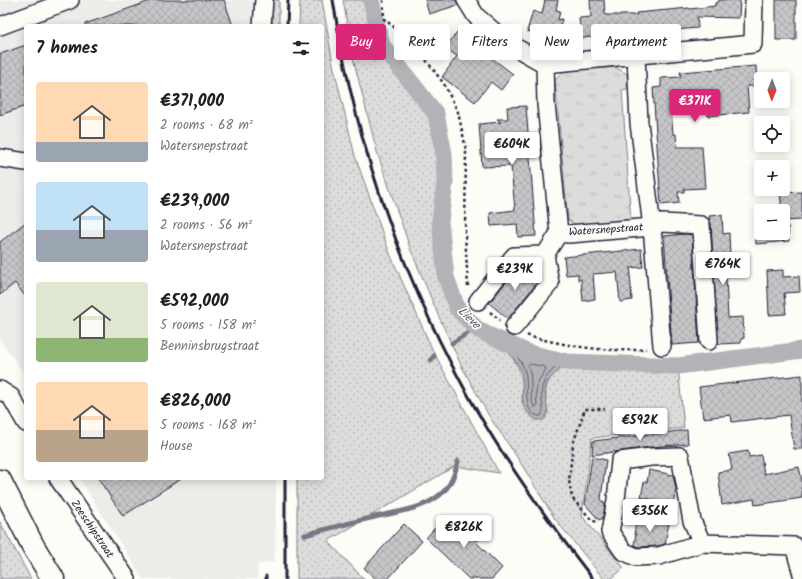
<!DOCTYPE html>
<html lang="en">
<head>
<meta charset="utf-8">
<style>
  :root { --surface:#fff; --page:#f6f6f6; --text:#202124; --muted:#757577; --accent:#db2777 }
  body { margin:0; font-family:Kalam,sans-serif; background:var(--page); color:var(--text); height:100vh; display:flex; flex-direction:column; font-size:15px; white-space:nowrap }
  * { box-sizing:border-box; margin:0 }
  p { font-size:13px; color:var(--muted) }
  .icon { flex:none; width:22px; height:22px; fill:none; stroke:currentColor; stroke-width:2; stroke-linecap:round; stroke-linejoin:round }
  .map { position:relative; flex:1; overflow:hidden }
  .panel { position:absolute; left:24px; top:24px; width:300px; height:456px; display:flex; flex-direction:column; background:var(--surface); border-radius:4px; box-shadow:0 2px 10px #0003 }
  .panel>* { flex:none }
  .guide { position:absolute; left:336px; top:24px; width:380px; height:36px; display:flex; gap:8px }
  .needle { width:26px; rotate:181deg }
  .buttons { position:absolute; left:754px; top:72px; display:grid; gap:8px }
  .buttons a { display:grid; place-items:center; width:36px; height:36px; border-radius:4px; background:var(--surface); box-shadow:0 2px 10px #0003; font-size:20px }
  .price { position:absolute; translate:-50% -34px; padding:0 9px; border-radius:4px; background:#fff; color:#222; font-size:13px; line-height:26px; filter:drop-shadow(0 1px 2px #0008) }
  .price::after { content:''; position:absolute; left:50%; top:24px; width:12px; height:9px; margin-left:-6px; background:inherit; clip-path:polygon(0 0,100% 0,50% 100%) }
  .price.selected { background:var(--accent); color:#fff }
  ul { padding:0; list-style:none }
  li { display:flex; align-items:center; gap:12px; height:100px; padding:0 12px }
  li span { display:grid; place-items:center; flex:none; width:112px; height:80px; border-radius:4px; color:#555 }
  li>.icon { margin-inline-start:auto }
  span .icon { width:48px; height:48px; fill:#fffc; stroke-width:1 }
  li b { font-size:17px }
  h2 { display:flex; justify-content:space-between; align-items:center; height:48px; padding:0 12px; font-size:17px }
  .tag { padding:0 14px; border-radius:4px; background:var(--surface); box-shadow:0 2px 10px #0003; font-size:14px; line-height:36px }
  .tag.selected { background:var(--accent); color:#fff }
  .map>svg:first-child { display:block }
</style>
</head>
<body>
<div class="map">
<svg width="802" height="579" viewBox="0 0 802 579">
  <defs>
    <pattern id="grass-dots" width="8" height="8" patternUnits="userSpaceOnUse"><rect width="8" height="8" fill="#dddcdb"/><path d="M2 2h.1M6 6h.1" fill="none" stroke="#bdbcbd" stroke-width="1.8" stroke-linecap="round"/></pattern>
    <pattern id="park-tufts" width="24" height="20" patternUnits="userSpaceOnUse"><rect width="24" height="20" fill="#dddcdb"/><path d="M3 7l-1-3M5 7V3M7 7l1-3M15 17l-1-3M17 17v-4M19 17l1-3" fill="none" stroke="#bdbcbd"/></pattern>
    <pattern id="building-cross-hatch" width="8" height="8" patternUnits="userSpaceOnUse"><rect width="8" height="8" fill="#c6c6c8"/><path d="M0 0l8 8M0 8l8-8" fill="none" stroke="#aaaaad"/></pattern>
  </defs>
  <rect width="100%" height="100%" fill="#fdfcf7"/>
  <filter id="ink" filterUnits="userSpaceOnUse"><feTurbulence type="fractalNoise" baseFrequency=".025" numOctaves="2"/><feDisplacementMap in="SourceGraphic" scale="8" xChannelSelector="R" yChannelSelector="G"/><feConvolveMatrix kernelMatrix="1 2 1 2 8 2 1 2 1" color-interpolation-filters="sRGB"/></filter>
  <g filter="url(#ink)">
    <path fill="#ecece9" d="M0,0h273l-1,26h-246v350l-26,-36z
      M79,478h197l-1,84 -17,2v15h-115z"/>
    <path fill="url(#grass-dots)" stroke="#807f8b" d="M273,0h6v26h-7z
      M300,0h22l11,64 22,92 35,98 43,97 66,122 -44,-7 -127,75 36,38h-67v-101h25v-452h-23z
      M343,0h28l11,45 54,69 8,40 1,28 -5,39 2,26 4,30 11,31 19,20 10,6 22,11 -1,5c15,20 16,28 15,53l24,-2c-2,-25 7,-22 21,-39l111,4 6,62 -92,10 -10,78 42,52 -13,11h-7l-49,-60 -38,-62 -28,-41 -28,-51 -22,-48 -29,-69 -33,-96 -23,-90z
      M0,522l31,57h-31z"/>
    <path fill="url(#park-tufts)" stroke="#807f8b" d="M615,67l12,7 1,15 -6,1 9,132 -55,3 -8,-5 -13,-140 9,-9z"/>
    <path fill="#b2b2b7" stroke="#787885" d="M508,345l21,10 38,7 -20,20 -2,10 3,20 -4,8h-8c-21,-15 -10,-25 -14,-46 -2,-9 -10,-17 -15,-24z"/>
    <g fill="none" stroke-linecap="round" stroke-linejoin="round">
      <path stroke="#5c5c6d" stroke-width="1" d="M519,355l37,10v2c-12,10 -16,19 -14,34 1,6 2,10 -1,15 -20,1 -12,-33 -16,-44 -1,-5 -4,-10 -7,-14z
        M531,364l14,3 1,2 -7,11 -3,11 1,15 -1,1h-2c-6,-13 0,-28 -6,-41z"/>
      <path stroke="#787885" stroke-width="5" d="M452,343l24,-15
        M431,360l3,-4
        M305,535c24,-7 49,-13 74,-19 19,-4 42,-7 58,-19 13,-8 18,-22 21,-36"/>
      <path stroke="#b2b2b7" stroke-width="17" d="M371,0l11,45 54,69 8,40 1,28 -5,39 6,56 11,31 19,20 10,6 43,19 38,9 111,4 124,-16"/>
    </g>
    <path fill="url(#building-cross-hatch)" stroke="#22223b" d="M153,0h71l9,26h-148v-2z
      M425,0h31l2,5 -29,9z
      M545,0h13l-2,10 4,1 -2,9 4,-1 -5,19 -8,-2 -2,5 -10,-2 1,-5 -11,-3 6,-20 9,3z
      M590,0h14l1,15h32l-1,-2 53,-5 1,1 25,-3v-3l4,-1v-2h21l-1,18 -42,-1 1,11 -117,10 -2,-20 12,-1z
      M776,0h20v40h-20z
      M457,32l56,42 -12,16 -10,-8 -16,20 -33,-25 15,-21 -12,-8z
      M26,45v61l-26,9v-61z
      M756,66l1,20h-10l2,26 -41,4 -2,-23 -36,3 3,38h3l1,13h25l3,41 -21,1v3h-6l1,11 -18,2 -8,-117 8,-1v-9l20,-1 -1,-5z
      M526,106l10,130 -18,1 -1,-13 -26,2 -1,-13 25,-3 -4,-44 -29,1 -3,-43 22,-2 -4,-3h11l-1,-12z
      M802,192v28l-19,1 -3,-28z
      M722,215l1,19 6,-1 1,25h-5l3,60 15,-1 1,21 -3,1v4l-23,1 -7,-120 -2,-8z
      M26,222v75l-11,-14 -15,12v-53z
      M783,226h5l1,15 -33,3 -1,-14 6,-1v4h22z
      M685,234l7,1 7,108 -27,2 -8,-109z
      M641,249l2,18 -13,1 1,6h-1l2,26 -12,2 -3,-30 -24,2 2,25 -12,2 -2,-22 -3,1v-6l-12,1 -2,-18z
      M519,266h10l9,7 1,7 -31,39 -19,-16z
      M783,270v7l16,-1 1,16 -16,1 2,21 -17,1 -2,-44z
      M802,375v74h-8l-5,-34 -57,7 -1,-7 -28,3 -4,-31z
      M687,430l1,14 -38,3 -58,8 1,-14z
      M748,451l1,6 12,-2 3,19 35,-7 3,14v17l-47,7 -1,-6 -32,6 -4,-33 14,-2 -3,-16z
      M592,457l14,3 -5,39 4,6 -2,13 -4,2 -14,-16z
      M649,470l24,5 3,14 -3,16 -32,-8 3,-15h3z
      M98,478h84l-59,38z
      M446,516l7,6 5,-5 6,5 2,-1 16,15 -6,6 26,26 -10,11h-23l-43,-41z
      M637,519l32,4 -4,21 -8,2 -19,1 -4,-2 2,-11h-2z
      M404,524l18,17 -34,38h-12l-12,-11z"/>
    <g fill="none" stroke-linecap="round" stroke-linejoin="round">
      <defs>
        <path id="minor" d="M466,0l10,16 30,26 39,22 208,-20 1,-44
          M0,26l70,-26
          M262,26l2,-26
          M545,64l1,40 13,129 10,1 83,-7 -13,-104 -3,-67
          M0,158l26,4
          M478,301l36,-45 31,-1 14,-22
          M514,327l36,-44 -5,-28
          M662,346l-10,-119 9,-4 40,2 8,116
          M0,390l11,7 15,26
          M58,478l69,101
          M702,543l-10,-22 -12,-65 -29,1 -31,4 -4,39 -6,32 13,19 13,6 23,-1 43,-13 92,3 8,28"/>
        <path id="major" d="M0,481l33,65 20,33"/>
      </defs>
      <use href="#minor" stroke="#22223b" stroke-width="20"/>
      <use href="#major" stroke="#22223b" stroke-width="25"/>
      <path stroke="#22223b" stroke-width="2.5" stroke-dasharray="3 3" stroke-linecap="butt" d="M383,0l1,19 26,21 16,20 18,24 14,28 8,37 -1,85 3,52
        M490,312l10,8
        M527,335l4,2c39,9 75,16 115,12
        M596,522l-6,-4 -18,-20 -3,-17 4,-37 12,-35h20"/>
      <use href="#minor" stroke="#fdfcf7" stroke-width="17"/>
      <use href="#major" stroke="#fdfcf7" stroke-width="22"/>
      <path stroke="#22223b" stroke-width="3" d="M333,0c23,151 76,298 154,428 32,53 68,102 106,151
        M287,26l1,-26
        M266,579v-3
        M285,579v-101"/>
    </g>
  </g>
  <g text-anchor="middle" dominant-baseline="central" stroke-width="3.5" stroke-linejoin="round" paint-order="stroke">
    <g font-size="11" fill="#22223b" stroke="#fdfcf7">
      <text transform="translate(606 230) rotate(-4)">Watersnepstraat</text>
      <text transform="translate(92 529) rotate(56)">Zeeschipstraat</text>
    </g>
    <g font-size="12" font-style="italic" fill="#545466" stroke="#fdfcf7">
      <text transform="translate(469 318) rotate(44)">Lieve</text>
    </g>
  </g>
</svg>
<div class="buttons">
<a><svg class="needle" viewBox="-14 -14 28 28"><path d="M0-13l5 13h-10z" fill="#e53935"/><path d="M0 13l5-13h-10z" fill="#757577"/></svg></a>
<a><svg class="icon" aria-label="locate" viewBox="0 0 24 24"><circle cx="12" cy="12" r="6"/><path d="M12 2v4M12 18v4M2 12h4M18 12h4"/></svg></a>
<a>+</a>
<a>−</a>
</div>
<b class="price selected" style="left:695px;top:123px">€371K</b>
<b class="price" style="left:512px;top:166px">€604K</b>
<b class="price" style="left:723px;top:286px">€764K</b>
<b class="price" style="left:515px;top:291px">€239K</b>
<b class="price" style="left:640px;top:442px">€592K</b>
<b class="price" style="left:650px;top:533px">€356K</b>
<b class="price" style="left:464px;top:549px">€826K</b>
<div class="guide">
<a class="tag selected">Buy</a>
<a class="tag">Rent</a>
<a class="tag">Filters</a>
<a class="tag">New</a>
<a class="tag">Apartment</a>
</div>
<section class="panel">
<h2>7 homes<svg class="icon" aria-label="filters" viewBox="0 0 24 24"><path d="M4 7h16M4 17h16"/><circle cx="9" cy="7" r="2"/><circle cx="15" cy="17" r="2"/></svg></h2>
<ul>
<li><span style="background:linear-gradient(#ffd9b3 75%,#9aa5b1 0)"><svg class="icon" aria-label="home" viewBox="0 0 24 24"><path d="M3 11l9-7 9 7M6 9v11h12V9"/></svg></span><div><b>€371,000</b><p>2 rooms · 68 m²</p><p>Watersnepstraat</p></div></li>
<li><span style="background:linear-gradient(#bfe0f5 60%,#9aa5b1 0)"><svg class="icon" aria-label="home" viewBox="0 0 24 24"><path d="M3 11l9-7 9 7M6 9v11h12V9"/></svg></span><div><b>€239,000</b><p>2 rooms · 56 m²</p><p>Watersnepstraat</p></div></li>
<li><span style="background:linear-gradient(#dfe7d0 70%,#8fb573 0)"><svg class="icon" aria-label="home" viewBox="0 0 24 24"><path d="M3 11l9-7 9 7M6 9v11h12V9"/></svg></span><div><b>€592,000</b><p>5 rooms · 158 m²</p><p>Benninsbrugstraat</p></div></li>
<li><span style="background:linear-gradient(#ffd9b3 60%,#b9a48a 0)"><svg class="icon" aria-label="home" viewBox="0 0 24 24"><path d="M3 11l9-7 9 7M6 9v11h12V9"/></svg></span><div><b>€826,000</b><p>5 rooms · 168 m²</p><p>House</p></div></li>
</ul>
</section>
</div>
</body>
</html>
